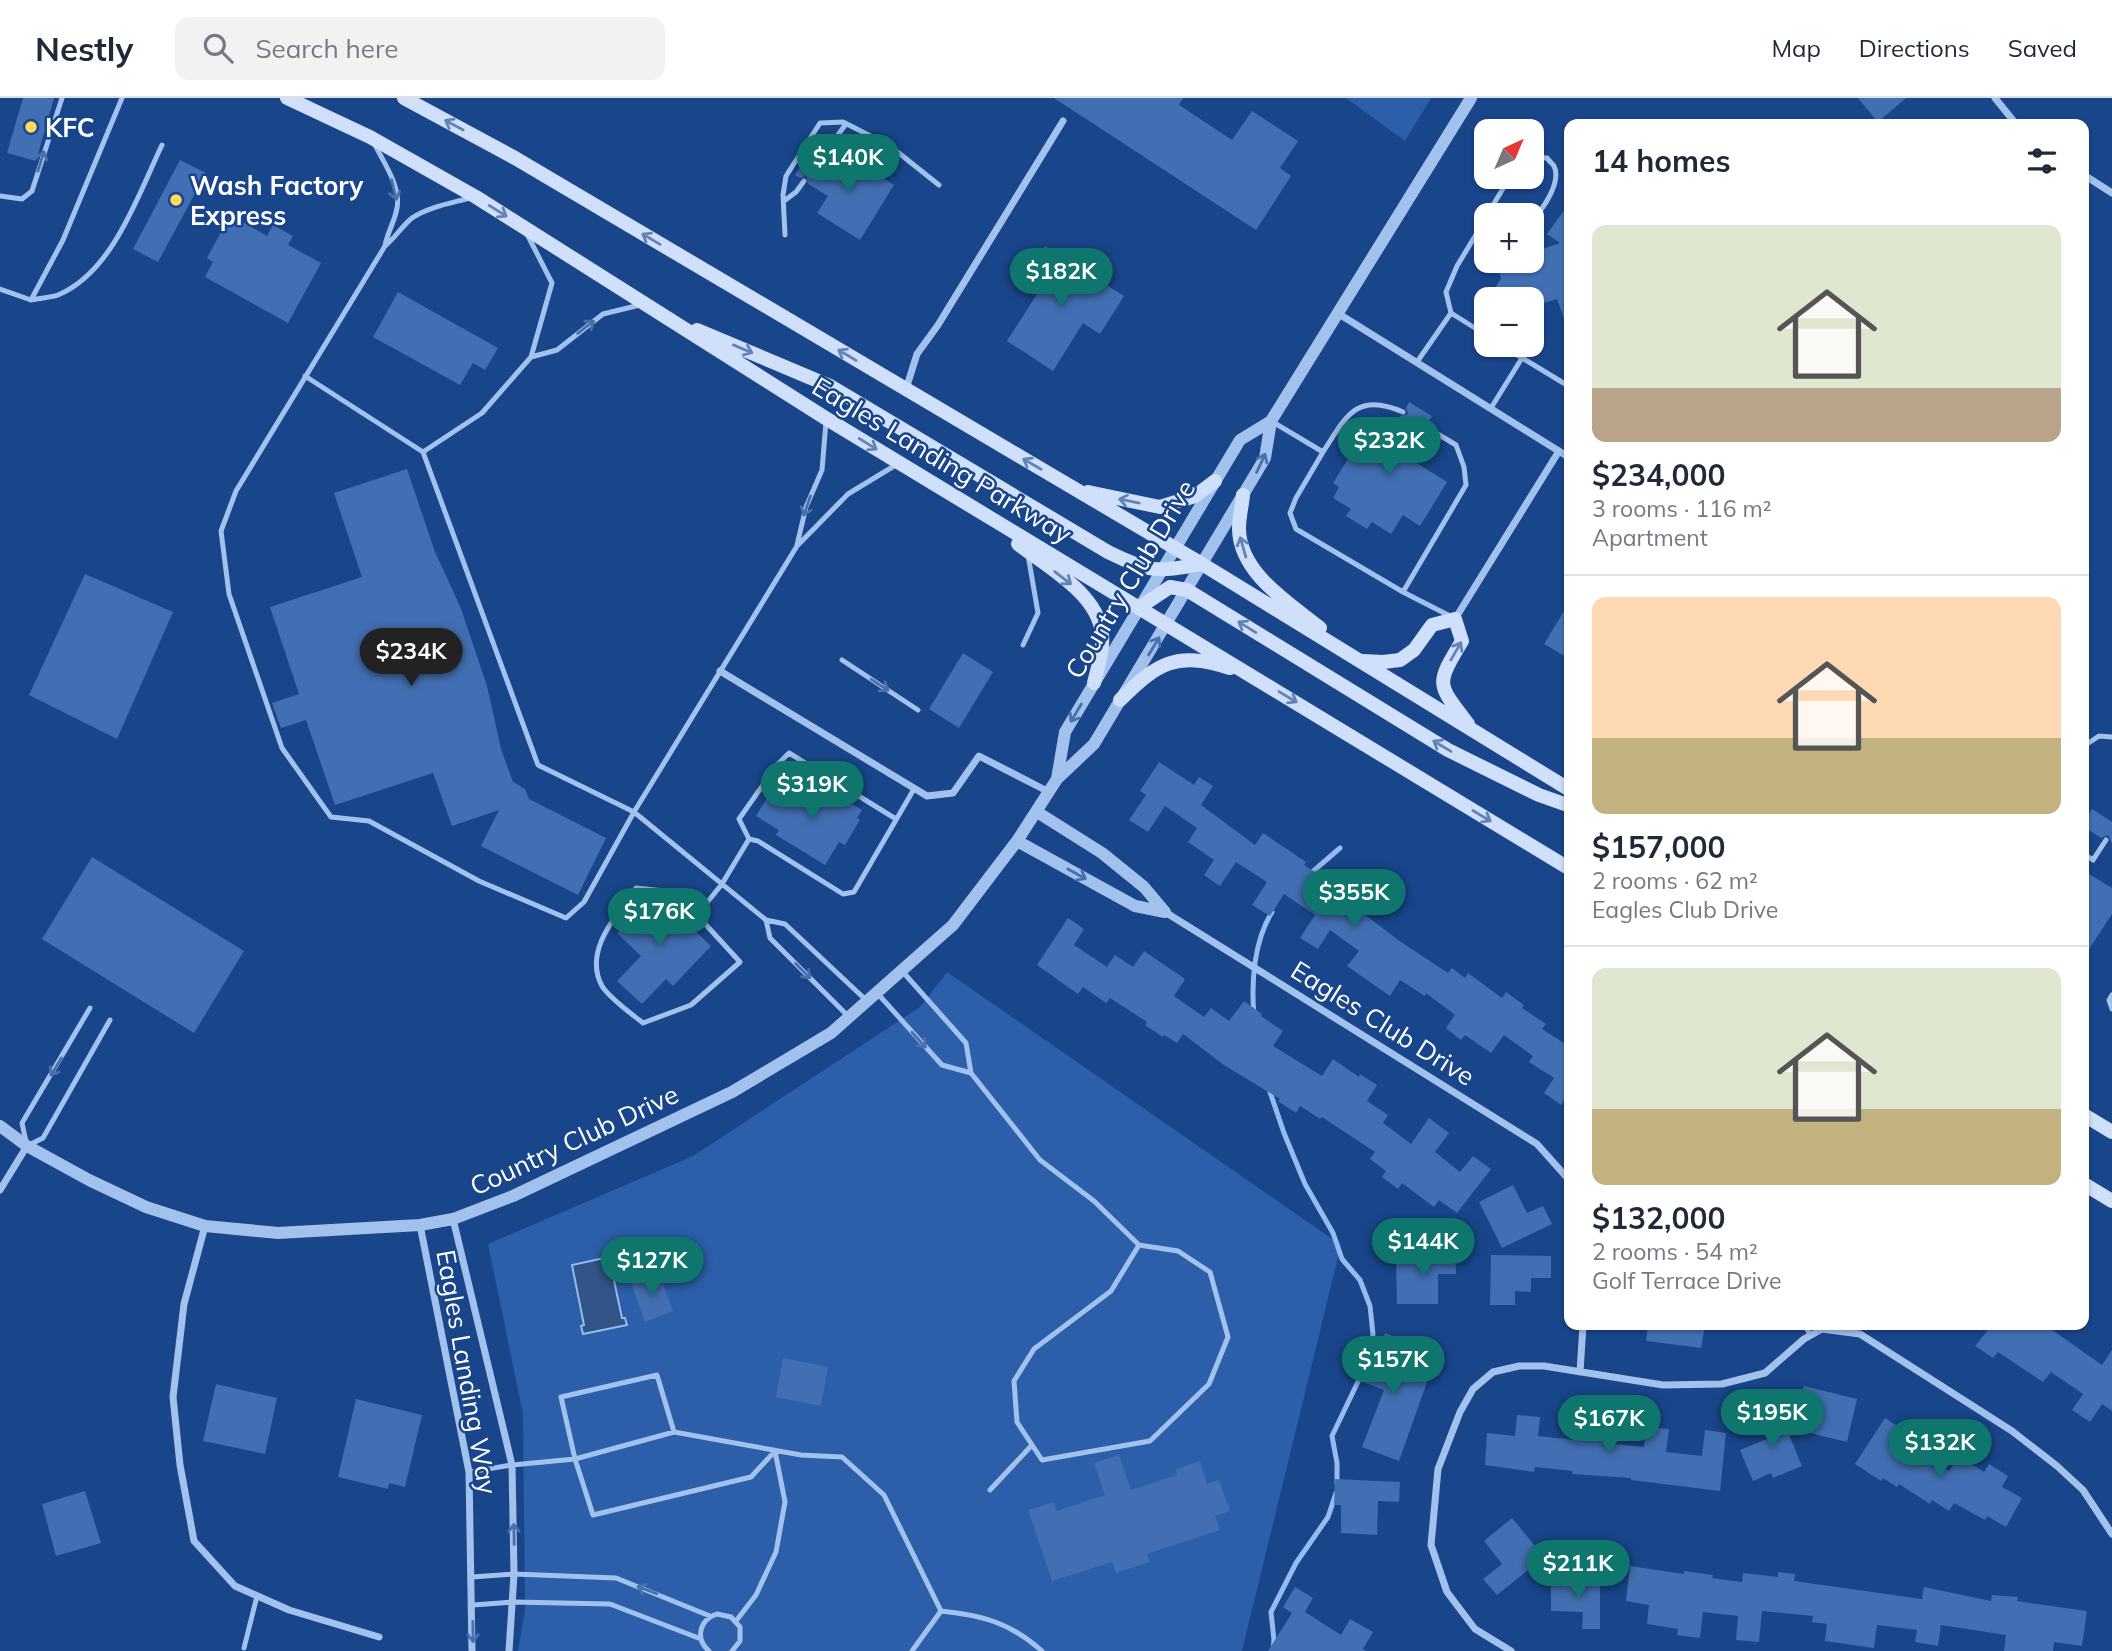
<!DOCTYPE html>
<html lang="en">
<head>
<meta charset="utf-8">
<style>
  :root { --surface:#fff; --page:#f2f2f3; --text:#1f2937; --muted:#747a83; --line:#e0e1e3; --accent:#0f766e }
  body { margin:0; font-family:Mulish,sans-serif; background:var(--page); color:var(--text); height:100vh; display:flex; flex-direction:column; font-size:26px; white-space:nowrap }
  * { box-sizing:border-box; margin:0 }
  p { font-size:23px; color:var(--muted) }
  .icon { flex:none; width:38px; height:38px; fill:none; stroke:currentColor; stroke-width:2; stroke-linecap:round; stroke-linejoin:round }
  .map { position:relative; flex:1; overflow:hidden }
  .panel { position:absolute; left:1564px; top:21px; width:525px; height:1211px; display:flex; flex-direction:column; background:var(--surface); border-radius:14px; box-shadow:0 2px 5px #0004 }
  .panel>* { flex:none }
  .needle { width:46px; rotate:44deg }
  .fabs { position:absolute; left:1474px; top:21px; display:grid; gap:14px }
  .fabs a { display:grid; place-items:center; width:70px; height:70px; border-radius:14px; background:var(--surface); box-shadow:0 2px 5px #0004; font-size:35px }
  .price { position:absolute; translate:-50% -60px; padding:0 16px; border-radius:24px; background:var(--accent); color:#fff; font-size:23px; line-height:46px; filter:drop-shadow(0 2px 4px #0008) }
  .price::after { content:''; position:absolute; left:50%; top:42px; width:21px; height:16px; margin-left:-10px; background:inherit; clip-path:polygon(0 0,100% 0,50% 100%) }
  .price.active { background:#222; color:#fff }
  ul { padding:0; list-style:none }
  li { display:grid; align-content:center; gap:14px; height:371px; padding:0 28px }
  li+li { border-top:2px solid var(--line) }
  li span { display:grid; place-items:center; height:217px; border-radius:14px; color:#555 }
  li>.icon { margin-inline-start:auto }
  span .icon { width:126px; height:126px; fill:#fffc; stroke-width:1 }
  li b { font-size:30px }
  h2 { display:flex; justify-content:space-between; align-items:center; height:84px; padding:0 28px; font-size:30px }
  header { display:flex; align-items:center; gap:42px; box-sizing:border-box; height:98px; padding:0 35px; background:var(--surface); border-bottom:2px solid var(--line) }
  header strong { font-size:33px }
  nav { display:flex; gap:38px; margin-inline-start:auto; font-size:24px }
  .search { width:490px; height:63px; background:var(--page); display:flex; align-items:center; gap:18px; box-sizing:border-box; padding:0 24px; border-radius:14px; color:var(--muted); font-size:26px }
  .map>svg:first-child { display:block }
</style>
</head>
<body>
<header>
<strong>Nestly</strong>
<div class="search"><svg class="icon" aria-label="search" viewBox="0 0 24 24"><circle cx="10" cy="10" r="6"/><path d="M15 15l6 6"/></svg>Search here</div>
<nav><a>Map</a><a>Directions</a><a>Saved</a></nav>
</header>
<div class="map">
<svg width="2112" height="1553" viewBox="0 0 2112 1553">
  <rect width="100%" height="100%" fill="#19458b"/>
  <path fill="#2c5ea9" d="M1346,0h85l-26,43z
    M947,874l394,273 -99,406h-724l7,-41 -2,-196 -35,-170 205,-88 227,-149z"/>
  <path fill="#335487" stroke="#96bbf0" stroke-width="2" d="M609,1159l13,61h3l2,7 -44,9 -2,-8 3,-1 -12,-60z"/>
  <g fill="none" stroke-linecap="round" stroke-linejoin="round">
    <path stroke="#96bbf0" stroke-width="5" d="M1310,776l30,-26
      M1254,917c-3,-33 0,-74 18,-103
      M1268,988l16,47 21,51 28,49 9,26 18,21 10,26 3,28 -4,22
      M1337,1385v-20l-5,-27 34,-71
      M1273,1553l1,-11 -3,-28 25,-49 32,-46 8,-24"/>
  </g>
  <path fill="#426fb3" d="M23,0h31l-18,63 -29,-8z
    M1054,0h129l-4,7 53,35 20,-29 46,30 -18,27 11,8 -35,54z
    M1858,0h48l-28,24z
    M806,58l7,4 1,8 7,-2 16,10 12,-20 45,29 -34,55 -43,-27 11,-17 -20,-12 -2,-8 -6,2 -5,-3z
    M180,62l26,13 -48,89 -25,-13z
    M1570,104v125h-3l-10,-28 -26,8v-8h-30l-5,-13 5,-7 -4,-15 10,-3h24v-8l29,-10 -13,-9z
    M230,117l37,21 6,-11 20,11 -5,9 33,18 -33,60 -83,-46 8,-15 -6,-4z
    M1045,148l79,50 -24,38 -17,-11 -30,48 -46,-30 30,-47 -16,-10z
    M398,194l100,56 -13,22 -12,-7 -13,22 -87,-48z
    M1409,304l23,14 -4,6 -6,2 1,7 -16,26 40,25 -27,44 -17,-11 -12,19 -19,-12 -5,7 -21,-13 5,-7 -18,-11 6,-11 -6,-4 32,-51 18,11 17,-27 8,-2 -2,-6z
    M407,371l28,83 25,54 27,80 14,63 12,33 12,7 4,10 77,39 -28,57 -97,-49 18,-36 -47,16 -19,-53 -98,32 -29,-85 -25,8 -9,-25 27,-9 -29,-87 92,-30 -28,-84z
    M85,476l88,38 -56,127 -88,-44z
    M1570,503v58l-26,-15z
    M963,555l30,19 -34,56 -30,-19z
    M1159,664l35,23 5,-8 14,9 -12,19 54,40 8,-12 43,29 -2,3 48,31 -4,6 53,40 47,31 4,-5 13,10 3,-5 34,25 4,-6 18,13 -2,3 24,16 -4,5 28,18v44l-9,14 -17,-12 10,-15 -25,-16 4,-6 -29,-21 -13,18 -26,-18 -4,5 -15,-12 9,-13 -29,-22 -1,3 -25,-16 -10,16 -43,-30 12,-15 -29,-21 -12,19 -18,-11 15,-23 -31,-21 -14,22 -18,-11 15,-23 -31,-20 -16,24 -16,-11 10,-15 -26,-18 9,-14 -32,-22 -17,26 -19,-12 17,-25 -6,-4z
    M805,685l11,7 3,-6 43,26 -5,8 3,2 -15,25 -6,-3 -14,23 -49,-30 3,-5 -23,-14 14,-23 21,12z
    M2092,711l20,13v22l-4,-9 -7,3 -17,-11v-5z
    M92,759l152,94 -50,82 -152,-94z
    M2084,773l28,17v26l-28,43z
    M654,797l4,1 53,50 -38,40 -7,-7 -24,25 -25,-23 24,-25 -24,-23z
    M1068,820l16,11 -10,16 33,22 8,-12 18,12 11,-16 41,28 -11,17 30,21 7,-9 18,13 15,-20 18,13 -1,2 22,15 -10,15 49,30 11,-17 26,18 1,-3 17,11 -10,16 21,14 -5,8 28,21 18,-26 20,15 -14,19 25,20 13,-16 18,13 -34,44 -18,-13 -5,7 -32,-24 -4,6 -16,-12 4,-6 -16,-12 5,-7 -53,-35 -2,2 -20,-13 -4,7 -18,-12 2,-2 -56,-34 -41,-31 -6,9 -13,-8 -1,2 -18,-12 2,-3 -37,-24 -4,5 -23,-16 -5,7 -41,-29z
    M1513,1087l14,28 16,-7 9,18 -50,24 -23,-46z
    M1455,1154l1,22h-18v30h-41l-1,-44h32v-7z
    M1491,1157l60,1v22h-20v14l-16,-1v14h-25z
    M659,1175l14,38 -28,11 -14,-39z
    M1648,1227h57l-4,23 -55,-7z
    M1992,1227h53l57,40 10,-15v61l-10,-7 -12,18 -18,-12 11,-16 -32,-22 -8,10 -45,-30 -5,6 -18,-12z
    M1385,1235l31,11 -9,28 21,7 -29,82 -37,-14 22,-57 -24,-9 12,-36 8,2z
    M783,1260l45,9 -7,39 -45,-9z
    M216,1286l61,14 -12,56 -62,-13z
    M1804,1288l53,13 -10,43 -53,-13z
    M356,1301l66,16 -17,72 -16,-4 -1,6 -50,-12z
    M1777,1308l25,60 -29,12 -2,-5 -18,8 -13,-31 27,-11 -10,-24z
    M1517,1317l23,2 -2,19 46,5 2,-21 23,2 -2,21 37,4 2,-20 23,2 -3,23 36,4 3,-26 21,3 -6,58 -89,-11v-2l-59,-4 1,-3 -38,-4 -1,5 -49,-7 2,-32 28,3z
    M1885,1320l17,11 -10,16 30,20 6,-8 21,14 10,-15 25,16 5,-8 19,12 -6,11 20,11 -16,29 -19,-11 -2,4 -31,-17 -5,8 -17,-11 -2,4 -31,-20 -2,3 -14,-9 -2,3 -26,-17z
    M1119,1357l12,35 46,-15 -1,-6 24,-8 7,23 12,-4 11,31 -15,5 5,14 -73,24 3,8 -34,11 -4,-11 -60,19 -24,-71 26,-8 3,9 48,-16 -11,-32z
    M1335,1381l65,3 -1,20 -21,-1 -1,34 -36,-2v-28h-7z
    M85,1393l16,52 -45,13 -14,-52z
    M1512,1420l24,29 -6,5 8,10 -41,33 -14,-16 19,-15 -18,-23z
    M1630,1468l54,8v-3l29,4 -1,3 30,4 1,-9 35,4v-5l17,2 -1,7 128,18 2,-12 67,14 1,-6 26,2 -1,4 70,10 -5,35 -28,-4 -1,9h-49l2,-16 -65,-10 -3,21 -23,-4 2,-12 -40,-5 -3,23 -49,-7 2,-17 -15,-2 1,-6 -51,-5 -3,31 -23,-2 2,-24 -35,-4 -3,26 -23,-3 1,-6 -31,-5 2,-19 -23,-4z
    M1551,1482h49v49h-18l1,-17 -32,-1z
    M1295,1489l18,11 -8,14 36,23 9,-16 23,13 -10,17 3,2h-98l24,-38 -9,-6z"/>
  <g fill="none" stroke-linecap="round" stroke-linejoin="round">
    <path stroke="#a3c1ed" stroke-width="5" d="M375,47c9,18 26,42 22,63 -2,13 -10,25 -12,38
      M1531,59l16,1c2,3 5,5 7,8 8,17 -12,44 -23,56
      M817,65l29,-39
      M0,98l22,3 10,-8 30,-93
      M470,100c-18,5 -42,9 -58,20 -10,8 -17,20 -27,28l-149,245 -15,40 8,63 53,154 49,69 38,4 110,60 87,37 18,-16 50,-90 132,108 19,4 82,77
      M784,103l12,-9 8,-11
      M1487,117l23,-38
      M785,137l-2,-40 3,-19 34,-53 23,-1 47,24 49,39
      M528,138l24,47 -21,74 -49,56 -59,39 115,313 96,47 163,-266 51,-52 51,-31
      M1472,143l14,-3
      M0,191l31,11 32,-60 59,-142
      M31,202c8,-2 19,-2 27,-5 55,-23 80,-100 104,-150
      M1451,215l-5,-21 11,-26 29,-48
      M1501,247l69,42
      M531,259l26,-7 46,-36 37,-9
      M1417,264l34,-49 35,22
      M305,278l118,76
      M1491,310l31,-50
      M1271,323l52,31 -27,46 -6,15 6,16 107,63 63,-107 -2,-18 -8,-22 -30,-18
      M1323,354c23,-35 33,-61 80,-40
      M797,447l9,-38 16,-37 4,-48
      M1403,494l47,24
      M1023,547l15,-32 -10,-58
      M842,562l76,50
      M2084,648l15,-10 13,1
      M749,741l-10,-20 38,-54 12,-12 107,66
      M2084,756l9,6 13,-20
      M636,790l29,3 32,24 43,47 -49,43 -48,18c-11,-9 -34,-25 -41,-37 -19,-35 14,-70 34,-98z
      M697,817l25,-31 27,-45 9,2 85,53 11,-2 60,-103
      M766,822l4,18 79,79
      M903,874l63,71 5,30 69,87 54,41 45,44 39,6 32,21 18,65 -19,47 -59,57 -108,19 -25,-38 -3,-41 20,-32 77,-58 28,-46
      M878,896l64,71 29,8
      M2112,897l-3,5 3,9
      M90,910l-68,115 5,23 16,-8 67,-118
      M1805,1227l5,10
      M674,1334l-99,27 18,56 158,-38 24,-26 10,51 -9,50 -20,43 -20,26
      M469,1374l43,-7 63,-6 -14,-62 96,-22 17,57 127,23 41,2 42,38 57,116 -29,40
      M990,1392l42,-45
      M472,1479l42,-3 102,4 94,38
      M473,1507l40,-3 97,2 91,35
      M941,1513c41,4 70,12 101,40
      M244,1550l13,-52
      M709,1553c-14,-12 -10,-31 8,-37l14,3 9,10v14l-8,10"/>
    <path stroke="#a3c1ed" stroke-width="7" d="M1995,0l21,26
      M2084,77l28,18
      M1339,216l231,144
      M906,291l11,-35 21,-29 125,-204
      M1455,521l104,-168
      M720,573l207,125 26,-3 26,-37 70,36
      M1165,814l372,232 33,37
      M0,1092l27,-44
      M453,1121l59,246 2,109 -5,77
      M420,1127l49,247 3,179
      M205,1128l-21,78 -11,93 7,68 14,76 41,45 54,24 90,27
      M1580,1274l3,-47
      M1511,1553l-36,-22 -28,-37 -16,-47 7,-76 22,-57 13,-23 20,-17 26,-6h25l119,19 59,-1 43,-11 39,-34 18,-10 38,5 152,97 45,35 26,24 29,44"/>
    <path stroke="#a3c1ed" stroke-width="12" d="M1057,681l8,-47 175,-292 31,-19
      M1037,714l65,41 42,34 21,25
      M1017,743l118,65 30,6
      M0,1028l27,20 62,34 57,27 59,19 73,7 142,-8 33,-6 60,-23 219,-104 99,-59 122,-108 64,-84 40,-62 37,-35 171,-286 6,-37 200,-323"/>
    <path stroke="#d0e0fa" stroke-width="14" d="M287,0l83,39 106,60 351,222 743,450
      M404,0l111,60 687,406 368,226
      M697,232l133,56 278,166c43,21 48,20 94,12
      M1088,394l72,15 35,-11 20,-15
      M1243,397c-1,11 -4,22 -4,33 0,45 50,75 81,100
      M1018,446c32,25 89,54 84,101 -1,13 -5,26 -8,38
      M1140,509l30,-20 17,3 261,160 91,45 31,11
      M1363,563l20,1 17,-2 14,-10 18,-25 23,-6 7,22c-27,45 -25,42 6,83
      M1120,602c38,-38 57,-49 110,-32
      M2084,1017l28,17
      M2084,1086l28,17"/>
  </g>
  <defs><path id="oneway-shaft" d="M-6 0H5M1.5-3L5.5 0L1.5 3" fill="none" stroke-width="1.6" stroke-linecap="round" stroke-linejoin="round" transform="scale(1.75)"/></defs>
  <g stroke="#6283b7">
    <use href="#oneway-shaft" transform="translate(454 27) rotate(-152)"/>
    <use href="#oneway-shaft" transform="translate(498 113) rotate(32)"/>
    <use href="#oneway-shaft" transform="translate(651 141) rotate(-149)"/>
    <use href="#oneway-shaft" transform="translate(743 251) rotate(23)"/>
    <use href="#oneway-shaft" transform="translate(847 257) rotate(-149)"/>
    <use href="#oneway-shaft" transform="translate(868 346) rotate(32)"/>
    <use href="#oneway-shaft" transform="translate(1032 366) rotate(-150)"/>
    <use href="#oneway-shaft" transform="translate(1129 403) rotate(-168)"/>
    <use href="#oneway-shaft" transform="translate(1243 449) rotate(-106)"/>
    <use href="#oneway-shaft" transform="translate(1063 480) rotate(38)"/>
    <use href="#oneway-shaft" transform="translate(1247 529) rotate(-148)"/>
    <use href="#oneway-shaft" transform="translate(1456 553) rotate(-60)"/>
    <use href="#oneway-shaft" transform="translate(1288 599) rotate(31)"/>
    <use href="#oneway-shaft" transform="translate(1442 648) rotate(-149)"/>
    <use href="#oneway-shaft" transform="translate(1482 718) rotate(31)"/>
  </g>
  <g stroke="#4970ad">
    <use href="#oneway-shaft" transform="translate(41 63) rotate(-73)"/>
    <use href="#oneway-shaft" transform="translate(394 92) rotate(77)"/>
    <use href="#oneway-shaft" transform="translate(586 229) rotate(-38)"/>
    <use href="#oneway-shaft" transform="translate(1261 365) rotate(-65)"/>
    <use href="#oneway-shaft" transform="translate(807 408) rotate(109)"/>
    <use href="#oneway-shaft" transform="translate(1154 548) rotate(-59)"/>
    <use href="#oneway-shaft" transform="translate(880 587) rotate(33)"/>
    <use href="#oneway-shaft" transform="translate(1076 615) rotate(121)"/>
    <use href="#oneway-shaft" transform="translate(1077 776) rotate(29)"/>
    <use href="#oneway-shaft" transform="translate(803 873) rotate(45)"/>
    <use href="#oneway-shaft" transform="translate(919 942) rotate(48)"/>
    <use href="#oneway-shaft" transform="translate(56 969) rotate(121)"/>
    <use href="#oneway-shaft" transform="translate(514 1436) rotate(-91)"/>
    <use href="#oneway-shaft" transform="translate(647 1492) rotate(-159)"/>
    <use href="#oneway-shaft" transform="translate(473 1534) rotate(89)"/>
  </g>
  <g fill="#ffd960" stroke="#19458b" stroke-width="2.5">
    <circle cx="31" cy="29" r="7"/>
    <circle cx="176" cy="102" r="7"/>
  </g>
  <g text-anchor="middle" dominant-baseline="central" stroke-width="5" stroke-linejoin="round" paint-order="stroke">
    <g font-size="26" font-weight="bold" fill="#fff" stroke="#19458b" text-anchor="start">
      <text x="45" y="29">KFC</text>
      <text x="190" y="87">Wash Factory<tspan x="190" dy="30">Express</tspan></text>
    </g>
    <g font-size="26" fill="#fff" stroke="#19458b">
      <text transform="translate(942 362) rotate(31)">Eagles Landing Parkway</text>
      <text transform="translate(1130 481) rotate(-59)">Country Club Drive</text>
      <text transform="translate(1383 925) rotate(32)">Eagles Club Drive</text>
      <text transform="translate(574 1042) rotate(-25)">Country Club Drive</text>
      <text transform="translate(467 1274) rotate(80)">Eagles Landing Way</text>
    </g>
  </g>
</svg>
<div class="fabs">
<a><svg class="needle" viewBox="-14 -14 28 28"><path d="M0-13l5 13h-10z" fill="#e53935"/><path d="M0 13l5-13h-10z" fill="#747a83"/></svg></a>
<a>+</a>
<a>−</a>
</div>
<b class="price" style="left:848px;top:96px">$140K</b>
<b class="price" style="left:1061px;top:210px">$182K</b>
<b class="price" style="left:1389px;top:379px">$232K</b>
<b class="price active" style="left:411px;top:590px">$234K</b>
<b class="price" style="left:812px;top:723px">$319K</b>
<b class="price" style="left:1354px;top:831px">$355K</b>
<b class="price" style="left:659px;top:850px">$176K</b>
<b class="price" style="left:1423px;top:1180px">$144K</b>
<b class="price" style="left:652px;top:1199px">$127K</b>
<b class="price" style="left:1393px;top:1298px">$157K</b>
<b class="price" style="left:1772px;top:1351px">$195K</b>
<b class="price" style="left:1609px;top:1357px">$167K</b>
<b class="price" style="left:1940px;top:1381px">$132K</b>
<b class="price" style="left:1578px;top:1502px">$211K</b>
<section class="panel">
<h2>14 homes<svg class="icon" aria-label="filters" viewBox="0 0 24 24"><path d="M4 7h16M4 17h16"/><circle cx="9" cy="7" r="2"/><circle cx="15" cy="17" r="2"/></svg></h2>
<ul>
<li><span style="background:linear-gradient(#dfe7d0 75%,#b9a48a 0)"><svg class="icon" aria-label="home" viewBox="0 0 24 24"><path d="M3 11l9-7 9 7M6 9v11h12V9"/></svg></span><div><b>$234,000</b><p>3 rooms · 116 m²</p><p>Apartment</p></div></li>
<li><span style="background:linear-gradient(#ffd9b3 65%,#c2b280 0)"><svg class="icon" aria-label="home" viewBox="0 0 24 24"><path d="M3 11l9-7 9 7M6 9v11h12V9"/></svg></span><div><b>$157,000</b><p>2 rooms · 62 m²</p><p>Eagles Club Drive</p></div></li>
<li><span style="background:linear-gradient(#dfe7d0 65%,#c2b280 0)"><svg class="icon" aria-label="home" viewBox="0 0 24 24"><path d="M3 11l9-7 9 7M6 9v11h12V9"/></svg></span><div><b>$132,000</b><p>2 rooms · 54 m²</p><p>Golf Terrace Drive</p></div></li>
</ul>
</section>
</div>
</body>
</html>
